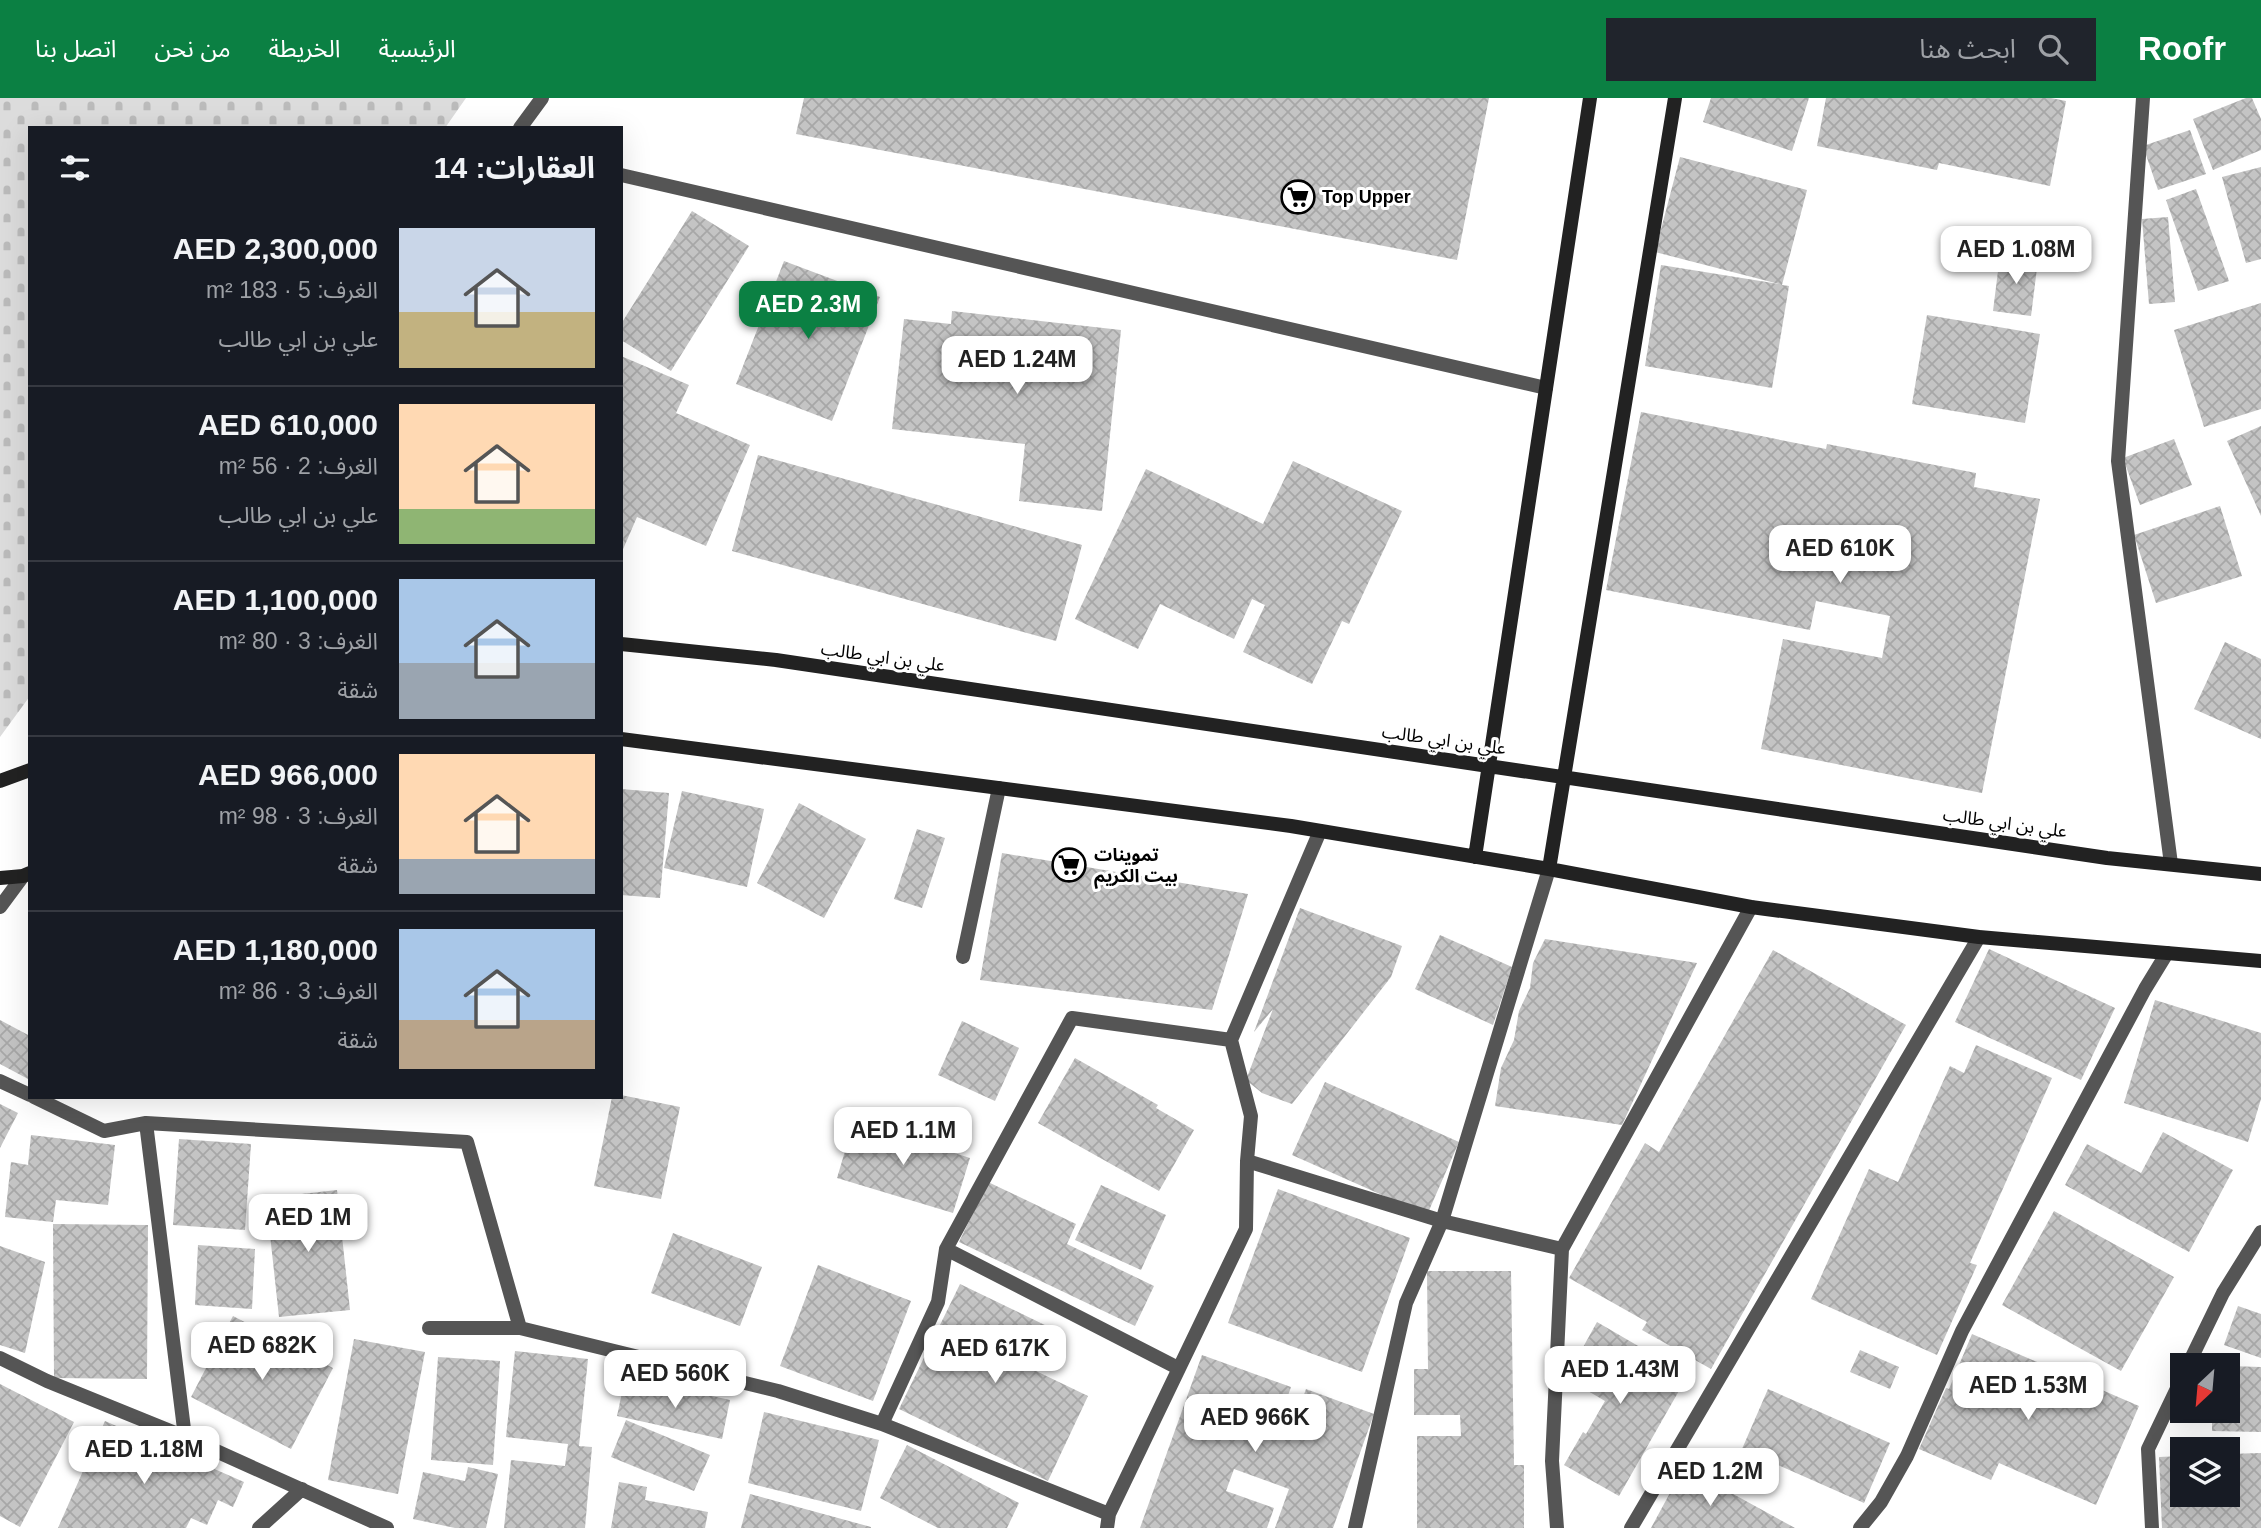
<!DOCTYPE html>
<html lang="ar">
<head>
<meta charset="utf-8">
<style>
  :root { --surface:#171b24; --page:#20242c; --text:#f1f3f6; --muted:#9ea1a6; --line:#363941; --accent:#0b8043 }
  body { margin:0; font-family:Helvetica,"Noto Sans Arabic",sans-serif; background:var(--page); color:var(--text); direction:rtl; height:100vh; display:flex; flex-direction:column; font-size:26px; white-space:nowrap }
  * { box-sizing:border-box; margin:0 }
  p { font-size:23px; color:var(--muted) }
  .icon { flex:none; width:38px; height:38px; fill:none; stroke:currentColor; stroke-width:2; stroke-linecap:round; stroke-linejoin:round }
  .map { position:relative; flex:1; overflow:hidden; direction:ltr }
  .sheet { position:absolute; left:28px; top:28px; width:595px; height:973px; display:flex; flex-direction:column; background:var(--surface); border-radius:0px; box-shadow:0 7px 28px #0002; direction:rtl }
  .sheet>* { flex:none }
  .needle { width:46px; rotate:206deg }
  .buttons { position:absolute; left:2170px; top:1255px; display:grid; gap:14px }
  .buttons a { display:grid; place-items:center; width:70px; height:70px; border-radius:0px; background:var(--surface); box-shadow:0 7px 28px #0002; font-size:35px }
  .price { position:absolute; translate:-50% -60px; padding:0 16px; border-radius:14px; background:#fff; color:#222; font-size:23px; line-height:46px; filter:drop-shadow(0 2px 4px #0008) }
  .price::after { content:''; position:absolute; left:50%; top:42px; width:21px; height:16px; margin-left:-10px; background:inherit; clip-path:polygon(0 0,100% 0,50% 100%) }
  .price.selected { background:var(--accent); color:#fff }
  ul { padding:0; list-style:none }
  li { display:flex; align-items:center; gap:21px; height:175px; padding:0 28px }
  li+li { border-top:2px solid var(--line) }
  li span { display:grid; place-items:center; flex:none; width:196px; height:140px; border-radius:0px; color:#555 }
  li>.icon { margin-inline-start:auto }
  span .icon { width:84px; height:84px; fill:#fffc; stroke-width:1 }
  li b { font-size:30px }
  h2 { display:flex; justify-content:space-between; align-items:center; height:84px; padding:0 28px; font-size:30px }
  header { display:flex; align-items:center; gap:42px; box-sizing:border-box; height:98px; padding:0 35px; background:var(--accent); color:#fff }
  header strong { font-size:33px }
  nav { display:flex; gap:38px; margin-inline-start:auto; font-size:24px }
  .search { width:490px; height:63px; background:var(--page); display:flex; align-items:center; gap:18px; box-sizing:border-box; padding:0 24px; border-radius:0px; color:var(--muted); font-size:26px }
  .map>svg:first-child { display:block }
</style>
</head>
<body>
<header>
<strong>Roofr</strong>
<div class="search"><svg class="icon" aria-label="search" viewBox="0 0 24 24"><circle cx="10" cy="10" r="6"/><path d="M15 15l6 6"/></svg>ابحث هنا</div>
<nav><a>الرئيسية</a><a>الخريطة</a><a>من نحن</a><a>اتصل بنا</a></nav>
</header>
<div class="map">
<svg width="2261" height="1430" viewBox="0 0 2261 1430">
  <defs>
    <pattern id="cemetery-stones" width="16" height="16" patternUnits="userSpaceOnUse" patternTransform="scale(1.75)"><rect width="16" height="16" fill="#dcdcdc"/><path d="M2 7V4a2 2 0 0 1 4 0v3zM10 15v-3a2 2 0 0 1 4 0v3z" fill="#bbb"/></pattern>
    <pattern id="building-cross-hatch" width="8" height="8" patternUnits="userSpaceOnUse" patternTransform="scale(1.75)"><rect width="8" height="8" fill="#c4c4c4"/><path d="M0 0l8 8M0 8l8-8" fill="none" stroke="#a7a7a7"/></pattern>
  </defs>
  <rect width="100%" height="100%" fill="#fff"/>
  <path fill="url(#cemetery-stones)" d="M0,0h466l-21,30h-415v568l-30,41z"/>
  <path fill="url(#building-cross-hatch)" d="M804,0h685l-32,162 -661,-126z
    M1711,0h98l-17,53 -89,-29z
    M1826,0h225l15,3 -16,85 -111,-23 -2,7 -120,-24z
    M2246,0h6l9,21v31l-48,20 -20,-51z
    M2190,32l16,44 -48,16 -15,-44z
    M1680,59l127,33 -25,95 7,1 -17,102 -127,-22 16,-101 118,19 -124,-32z
    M2261,69v92l-15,4 -24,-86z
    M2196,91l33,92 -31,10 -32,-91z
    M692,113l57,35 -78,125 -50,-31v-16z
    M2168,119l7,85 -26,2 -7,-85z
    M2000,157l38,5 -7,56 -38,-5z
    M784,163l96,36 -48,124 -96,-37z
    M2261,205v106l-57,18 -30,-97z
    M952,213l169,19 -19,181 -83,-10 6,-57 -133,-15 12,-110 47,5z
    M1927,217l113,19 -15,89 -113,-19z
    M621,258l68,29 -13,28 74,32 -44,101 -69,-29 -16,37z
    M1641,314l185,37 1,-5 149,29 -2,14 66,12 -58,294 -221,-44 22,-110 99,19 8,-42 -74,-15 -6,29 -204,-40z
    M2261,328v90l-34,-75z
    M2174,341l18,46 -52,20 -17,-47z
    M758,357l324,90 -26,96 -324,-90z
    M1293,363l109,50 -53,113 -7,-3 -30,63 -69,-32 22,-47 -13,-6 -18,40 -74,-35 -22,45 -63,-30 71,-150 117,55z
    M2220,408l22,70 -86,27 -22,-68z
    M2225,544l36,17v80l-67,-30z
    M621,691l48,4 -9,105 -39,-3z
    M682,693l82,18 -17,78 -83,-19z
    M799,705l67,36 -42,79 -67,-35z
    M917,731l28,9 -23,70 -28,-9z
    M1002,755l246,41 -36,116 -232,-30z
    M1300,810l102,38 -11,31 -99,127 -30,-11 -16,-13 27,-71 -19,23z
    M1440,837l72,32 -19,58 -78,-36z
    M1545,841l152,24 -75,162 -127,-19 6,-38 13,-28 5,-29 11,-23 3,-25z
    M1989,851l126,59 -34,72 -126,-58z
    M1773,852l133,75 -195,344 -69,-39 5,-8 -78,-44 76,-135 14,9z
    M2155,902l106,33v66l-13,43 -124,-39z
    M0,922l30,16v44l-30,-16z
    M962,923l57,27 -24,53 -57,-26z
    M1976,947l76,33 -82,185 7,2 -40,90 -126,-56 58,-130 29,13 52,-116 14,7z
    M1075,960l83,47 -2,3 38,22 -35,61 -121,-68z
    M1325,984l134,60 -32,73 -135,-60z
    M621,997l59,12 -19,92 -67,-13 18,-89h9z
    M0,1006l18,9 -18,35z
    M854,1023l116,37 -17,55 -116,-35z
    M2163,1034l70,38 -44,82 -124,-67 22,-41 54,29z
    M31,1037l84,10 -7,60 -52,-5 -3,22 -48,-5 6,-55 17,3z
    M179,1041l72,5 -6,86 -72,-5z
    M988,1084l88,42 -9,20 87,42 -19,40 -176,-84z
    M1101,1087l65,30 -25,55 -66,-30z
    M1278,1091l132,49 -48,134 -134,-49z
    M337,1092l13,120 -71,7 -13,-119z
    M2054,1113l120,66 -53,94 -119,-66z
    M53,1126l95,1 -1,154 -93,-1z
    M673,1135l89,34 -22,59 -89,-33z
    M198,1147l57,4 -3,60 -57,-4z
    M0,1148l45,16 -20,91 -25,-8z
    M818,1167l93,36 -38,100 -93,-35z
    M1427,1173h84l3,194h10v63h-107v-92h44l-1,-21h-46v-46h14z
    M960,1186l95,46 -19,41 52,25 -40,85 -149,-72z
    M2238,1208l23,8v44l-37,-13z
    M233,1218l100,52 -42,81 -100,-52z
    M1597,1224l91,53 -69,121 -55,-31 19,-33 3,2 19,-33 -39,-23z
    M1972,1236l167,72 -43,99 -97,-42 -8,17 -72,-31 27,-61 3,1z
    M354,1241l71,13 -27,142 -70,-14z
    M1860,1252l39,17 -9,22 -40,-17z
    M515,1253l73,8 -9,87 13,1 -7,81h-81l7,-68 54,6 3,-22 -62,-7z
    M1202,1257l89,32 -9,26 14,4 10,-28 68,25 -41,114h-58l14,-39 -55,-20 -8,22 48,17 -7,20h-127z
    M438,1259l62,4 -7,104 -62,-5z
    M2228,1268l33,1v65l-49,-1v-21h16z
    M624,1285l59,13 2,-6 45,10 -8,39 -105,-23z
    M0,1286l74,38 -54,105 -20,-11z
    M1768,1291l122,54 -26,60 -122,-54z
    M764,1314l115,28 -18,71 -113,-28z
    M626,1322l84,35 -16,36 -83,-34z
    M105,1323l139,61 -11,25 -15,-7 -11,25 -16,-7 -5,10h-128z
    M907,1347l112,58 -12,25h-69l-58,-30z
    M2261,1355v75h-99l-3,-71 23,-1v38h46v-40z
    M468,1369l30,7 -12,54h-31l-42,-9 10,-47 42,9z
    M1684,1369l111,61h-144z
    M619,1384l28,5 -2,13 63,12 -3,16h-94z
    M750,1396l121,33v1h-130z"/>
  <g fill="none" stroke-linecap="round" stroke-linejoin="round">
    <path stroke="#555" stroke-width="14" d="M2143,0l-25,363 53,403
      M520,30l22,-30
      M621,77l925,213
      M0,809l23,-31
      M963,859l36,-169
      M0,983l30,14
      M34,999l70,34 42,-8 39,314
      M146,1025l321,19 53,186
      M1247,1063l195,60 107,-352
      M946,1151l232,119
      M429,1230h91l258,63 104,33 227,90
      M0,1260l47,23 138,56 202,91
      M2188,1267l35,-72 38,-61
      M882,1326l56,-122 8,-53 126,-231 159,22
      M259,1430l43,-39
      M1107,1430l2,-14 137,-285 1,-68 4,-45 -20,-76 89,-209
      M1355,1430l51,-225 36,-82 120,28
      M1557,1430l-5,-67 10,-212 189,-342
      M1631,1430l348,-591
      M1860,1430l21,-26 26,-46 55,-125 183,-342 22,-36
      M2152,1430l-4,-79 34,-71"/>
    <path stroke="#222" stroke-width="14" d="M621,546l155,16 1331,198 154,16
      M621,641l670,87 258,43 202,38 228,30 282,24
      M0,683l30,-11
      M1475,759l115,-759
      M1549,771l126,-771
      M0,780l23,-2 7,-3"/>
  </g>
  <defs>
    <symbol id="supermarket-ring" viewBox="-11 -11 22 22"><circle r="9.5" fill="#fff" stroke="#000" stroke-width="1.5"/><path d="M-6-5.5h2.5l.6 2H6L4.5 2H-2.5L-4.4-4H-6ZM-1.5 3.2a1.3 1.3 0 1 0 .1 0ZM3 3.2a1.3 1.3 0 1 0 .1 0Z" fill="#000"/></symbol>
  </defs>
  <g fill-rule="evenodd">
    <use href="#supermarket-ring" x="1279" y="80" width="38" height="38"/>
    <use href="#supermarket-ring" x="1050" y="748" width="38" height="38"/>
  </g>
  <g text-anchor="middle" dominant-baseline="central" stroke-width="6" stroke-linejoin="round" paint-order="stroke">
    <g font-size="18" font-weight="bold" fill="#000" stroke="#fff" text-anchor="start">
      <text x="1322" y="99">Top Upper</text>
      <text x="1094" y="757">تموينات<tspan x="1094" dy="21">بيت الكريم</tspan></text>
    </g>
    <g font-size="18" fill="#000" stroke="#fff">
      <text transform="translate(883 559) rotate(8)">علي بن ابي طالب</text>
      <text transform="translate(1444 642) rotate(8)">علي بن ابي طالب</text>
      <text transform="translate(2005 725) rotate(8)">علي بن ابي طالب</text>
    </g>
  </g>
</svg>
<div class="buttons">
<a><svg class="needle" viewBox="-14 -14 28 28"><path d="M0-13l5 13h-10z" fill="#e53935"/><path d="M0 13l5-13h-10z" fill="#9ea1a6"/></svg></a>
<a><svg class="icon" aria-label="layers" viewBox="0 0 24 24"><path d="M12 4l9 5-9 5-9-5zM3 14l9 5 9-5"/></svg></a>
</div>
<b class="price" style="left:2016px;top:188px">AED 1.08M</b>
<b class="price selected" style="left:808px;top:243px">AED 2.3M</b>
<b class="price" style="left:1017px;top:298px">AED 1.24M</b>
<b class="price" style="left:1840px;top:487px">AED 610K</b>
<b class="price" style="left:903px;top:1069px">AED 1.1M</b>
<b class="price" style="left:308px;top:1156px">AED 1M</b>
<b class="price" style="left:262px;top:1284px">AED 682K</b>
<b class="price" style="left:995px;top:1287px">AED 617K</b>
<b class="price" style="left:1620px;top:1308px">AED 1.43M</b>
<b class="price" style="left:675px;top:1312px">AED 560K</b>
<b class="price" style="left:2028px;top:1324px">AED 1.53M</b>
<b class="price" style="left:1255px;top:1356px">AED 966K</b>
<b class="price" style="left:144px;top:1388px">AED 1.18M</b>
<b class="price" style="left:1710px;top:1410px">AED 1.2M</b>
<section class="sheet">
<h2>العقارات: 14<svg class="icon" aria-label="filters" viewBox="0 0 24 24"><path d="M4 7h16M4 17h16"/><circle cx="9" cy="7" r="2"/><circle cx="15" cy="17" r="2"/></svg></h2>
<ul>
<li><span style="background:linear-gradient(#c9d6e8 60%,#c2b280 0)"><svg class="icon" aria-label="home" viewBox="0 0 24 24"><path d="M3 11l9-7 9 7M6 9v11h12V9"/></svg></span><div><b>AED 2,300,000</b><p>الغرف: 5 · 183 m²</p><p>علي بن ابي طالب</p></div></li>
<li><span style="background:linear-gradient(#ffd9b3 75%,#8fb573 0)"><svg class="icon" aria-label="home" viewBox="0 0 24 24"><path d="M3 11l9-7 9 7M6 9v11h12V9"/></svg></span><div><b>AED 610,000</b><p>الغرف: 2 · 56 m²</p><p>علي بن ابي طالب</p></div></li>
<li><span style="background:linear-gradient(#a9c7e8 60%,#9aa5b1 0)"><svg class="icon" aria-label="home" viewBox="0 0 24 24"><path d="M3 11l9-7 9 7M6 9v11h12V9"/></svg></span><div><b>AED 1,100,000</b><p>الغرف: 3 · 80 m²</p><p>شقة</p></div></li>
<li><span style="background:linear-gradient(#ffd9b3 75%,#9aa5b1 0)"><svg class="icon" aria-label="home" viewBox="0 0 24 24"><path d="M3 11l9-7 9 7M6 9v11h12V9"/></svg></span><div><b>AED 966,000</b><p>الغرف: 3 · 98 m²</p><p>شقة</p></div></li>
<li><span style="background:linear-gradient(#a9c7e8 65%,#b9a48a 0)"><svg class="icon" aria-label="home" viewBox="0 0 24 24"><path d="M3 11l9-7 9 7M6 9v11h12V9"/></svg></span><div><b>AED 1,180,000</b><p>الغرف: 3 · 86 m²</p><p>شقة</p></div></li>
</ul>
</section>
</div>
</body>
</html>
